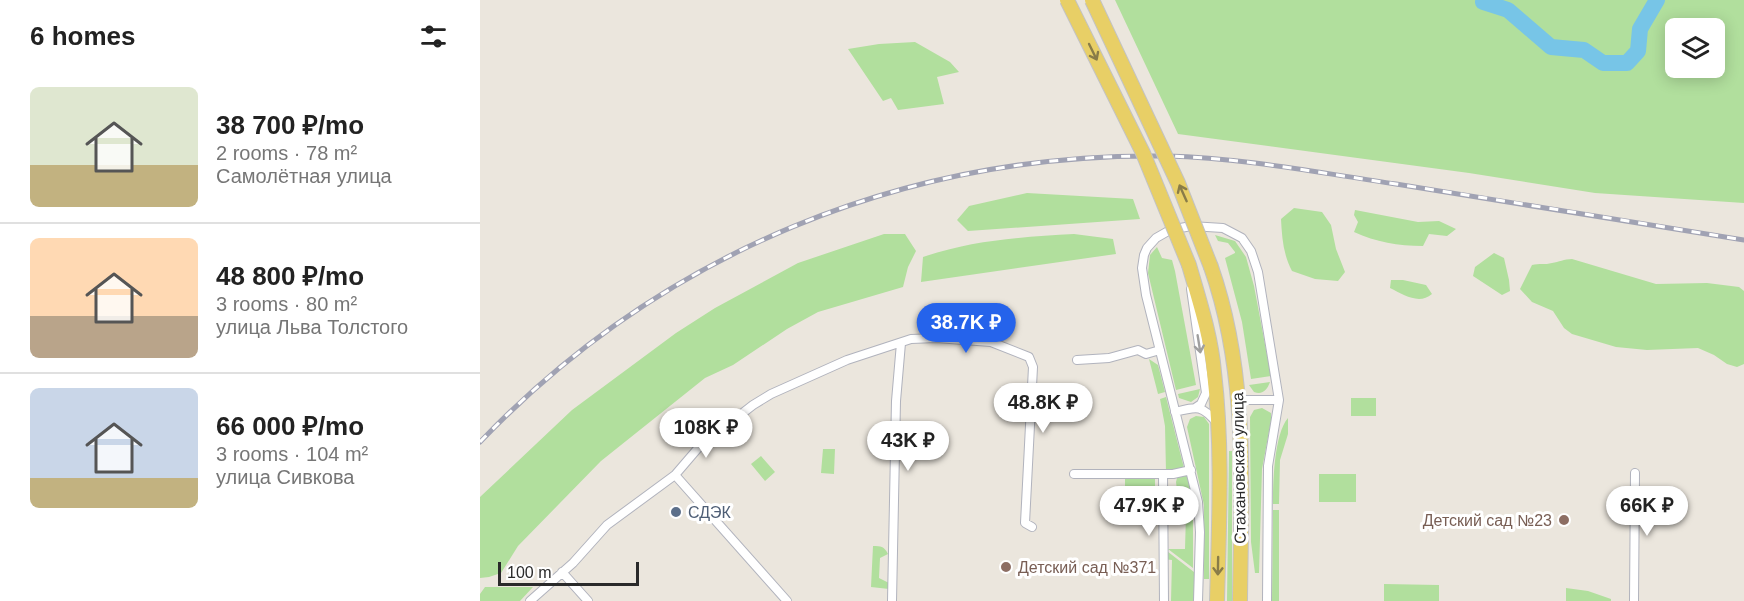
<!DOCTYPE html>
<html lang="en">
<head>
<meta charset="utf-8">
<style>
  :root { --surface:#fff; --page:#f2f2f2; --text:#222; --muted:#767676; --line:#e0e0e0; --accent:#2563eb }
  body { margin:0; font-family:Arial,sans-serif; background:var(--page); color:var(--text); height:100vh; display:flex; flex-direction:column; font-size:22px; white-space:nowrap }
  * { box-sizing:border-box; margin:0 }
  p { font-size:20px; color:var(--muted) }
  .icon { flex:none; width:33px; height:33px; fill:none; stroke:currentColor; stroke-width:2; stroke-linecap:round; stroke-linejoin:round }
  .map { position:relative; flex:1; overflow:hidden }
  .side { display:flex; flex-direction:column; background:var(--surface); width:480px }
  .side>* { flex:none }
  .tools { position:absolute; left:1185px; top:18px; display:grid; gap:12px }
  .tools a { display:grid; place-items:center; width:60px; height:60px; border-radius:9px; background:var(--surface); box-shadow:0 3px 15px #0003; font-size:30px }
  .scale { position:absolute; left:18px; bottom:15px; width:141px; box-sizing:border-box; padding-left:6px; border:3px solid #2a2a2a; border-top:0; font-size:16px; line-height:21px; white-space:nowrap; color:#2a2a2a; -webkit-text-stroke:4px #fff; paint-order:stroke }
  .price { position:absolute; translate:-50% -51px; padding:0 14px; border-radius:21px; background:#fff; color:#222; font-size:20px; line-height:39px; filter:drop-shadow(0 2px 3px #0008) }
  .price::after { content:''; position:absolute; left:50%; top:36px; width:18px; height:14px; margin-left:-9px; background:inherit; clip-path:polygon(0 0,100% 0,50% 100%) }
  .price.current { background:var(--accent); color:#fff }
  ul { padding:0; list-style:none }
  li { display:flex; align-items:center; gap:18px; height:150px; padding:0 30px }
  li+li { border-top:2px solid var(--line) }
  li span { display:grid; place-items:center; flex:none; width:168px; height:120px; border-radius:9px; color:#555 }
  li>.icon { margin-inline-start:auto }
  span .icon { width:72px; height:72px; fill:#fffc; stroke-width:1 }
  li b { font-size:26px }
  h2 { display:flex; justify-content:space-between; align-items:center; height:72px; padding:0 30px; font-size:26px }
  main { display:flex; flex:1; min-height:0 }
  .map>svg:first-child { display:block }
</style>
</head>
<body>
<main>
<section class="side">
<h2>6 homes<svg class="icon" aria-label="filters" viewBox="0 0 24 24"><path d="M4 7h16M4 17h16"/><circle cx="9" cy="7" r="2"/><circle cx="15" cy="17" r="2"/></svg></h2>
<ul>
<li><span style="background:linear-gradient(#dfe7d0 65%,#c2b280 0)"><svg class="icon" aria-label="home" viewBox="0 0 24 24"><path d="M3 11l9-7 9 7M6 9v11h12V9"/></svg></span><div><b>38 700 ₽/mo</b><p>2 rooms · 78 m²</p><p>Самолётная улица</p></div></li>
<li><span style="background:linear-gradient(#ffd9b3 65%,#b9a48a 0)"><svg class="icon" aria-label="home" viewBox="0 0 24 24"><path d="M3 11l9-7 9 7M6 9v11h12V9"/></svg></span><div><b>48 800 ₽/mo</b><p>3 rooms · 80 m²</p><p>улица Льва Толстого</p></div></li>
<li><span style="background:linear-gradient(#c9d6e8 75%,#c2b280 0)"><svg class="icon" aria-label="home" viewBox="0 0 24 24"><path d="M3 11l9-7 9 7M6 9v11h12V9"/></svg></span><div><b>66 000 ₽/mo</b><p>3 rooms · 104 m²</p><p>улица Сивкова</p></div></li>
</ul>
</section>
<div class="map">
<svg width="1264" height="601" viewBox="0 0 1264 601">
  <rect width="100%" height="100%" fill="#ebe6dd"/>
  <path fill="#b1df9d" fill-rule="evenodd" d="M635,0h629v203l-149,-10 -126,-20 -291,-39zM1234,28v40h-38v-40z
    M435,42l35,20 9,10 -22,5 7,27 -46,6 -7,-12 -8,3 -35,-52 31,-5z
    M547,193l106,6 7,20 -172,12 -11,-11 12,-14z
    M814,208l28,4 9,13 5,24 9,23 -7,9 -23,-2 -23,-8c-9,-17 -10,-34 -11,-52z
    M875,210l63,12 21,-1 17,8 -9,7 -18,-2 -6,12c-25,0 -47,-4 -69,-14l4,-10 -4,-7z
    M404,234h21l11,17 -8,16 -5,20 -85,25 -31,17 -54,36 -28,13 -104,83 -83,85 -17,27 -12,4 -9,1v-81l92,-87 104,-77 39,-25 83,-45z
    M594,234l39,5 3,15 -195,28 2,-25c49,-17 99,-20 151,-23z
    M735,235l20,6 11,16 8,29 17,90 -20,3 -9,-57 -17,-64 10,-5v-1l-7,-9 -10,-2z
    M677,247l5,11 10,2 3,11 21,114 -20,5 -28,-117 2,-18z
    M1014,253l10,5 5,22 1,11 -8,4 -29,-19 2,-9z
    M1092,259l84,25 51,-1 32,4 5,4v73l-7,3 -10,-3 -13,-9 -16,-7 -51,2 -31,-3 -44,-13 -8,-6 -11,-17 -21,-9 -12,-13 12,-24c7,-2 13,0 20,-2 7,-1 12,-4 20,-4z
    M911,280h12l23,5 6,9c-13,11 -28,1 -42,-6z
    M669,359l9,6 7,27 -7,2z
    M790,382c-3,8 -7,13 -16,10l-5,-7z
    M720,389l-2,8 -7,5 -12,-4 -1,-4z
    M686,397l18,71 -18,4 -1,-46 -5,-27z
    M871,398h25v18h-25z
    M782,408l9,5v8l-9,48 -3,104h-4l-4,-31 -1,-125 4,-7z
    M716,416l8,1 5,7v155h-5v-74l-17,-78 3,-8z
    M808,418v16l-8,26 -1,44h-6c0,-21 1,-70 15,-86z
    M343,449h12l-1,25 -13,-1z
    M749,451h3v150h-5z
    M281,456l14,16 -10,9 -14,-17z
    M704,474l3,2 4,14 2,32v46l-25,-19h17l1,-35h-6l-4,-32 1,-4z
    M839,474h37v28h-37z
    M645,475h30v28h-30z
    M793,510h6v91h-7z
    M393,546c8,0 11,0 15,8l-8,4 -1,20 10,5v6l-18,-2z
    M683,548l31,24v29h-23l1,-41 -9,-1z
    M904,584l55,1v16h-55z
    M5,587h48l-13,14h-40v-7z
    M1086,588l22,3 23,8v2h-45z"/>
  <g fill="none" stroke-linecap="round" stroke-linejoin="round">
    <path stroke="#77c5e7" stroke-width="16" d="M1003,2l25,8 43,37 33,3 19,13h24l11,-12 2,-22 17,-29"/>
    <defs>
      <path id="minor" d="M711,289l15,104 -5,11 -6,4
        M597,360l32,-2 29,-8 8,4 14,-4
        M759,400h40
        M695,412c23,-6 27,-7 43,12
        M594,474h99l18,-4
        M683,474l1,127
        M195,475l112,126
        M82,572l26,29
        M50,601l43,-38 34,-38 68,-50 24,-28 54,-42 18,-11 76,-34 64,-21 25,-1 55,4 38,15 4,10 -8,156 7,4
        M412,601l4,-200 5,-58
        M718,601l2,-69 -2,-30 -52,-207 -4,-27 2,-13 3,-7 9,-10 14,-8 21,-4 32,2 19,10 9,13 7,21 21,128 -11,66 -1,135
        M1154,601l1,-128"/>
      <path id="primary" d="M709,265c10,35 22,71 25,107 9,76 5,153 3,229
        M731,267c38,108 30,221 29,334"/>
    </defs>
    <use href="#minor" stroke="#b1b3bd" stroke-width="10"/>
    <use href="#primary" stroke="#c3c3c3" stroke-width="16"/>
    <use href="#minor" stroke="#fff" stroke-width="8"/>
    <use href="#primary" stroke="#e8cf66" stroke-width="14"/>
    <defs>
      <path id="rail" d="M0,442c181,-189 425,-290 687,-286 77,2 153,17 229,28 116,18 232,37 348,56"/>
    </defs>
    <use href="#rail" stroke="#a0a2b3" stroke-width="5"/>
    <use href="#rail" stroke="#fff" stroke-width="3" stroke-dasharray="9" stroke-linecap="butt"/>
    <defs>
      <path id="primary-bridge" d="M587,0l76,153 46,112
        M612,0l86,183 33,84"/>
    </defs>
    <use href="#primary-bridge" stroke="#c3c3c3" stroke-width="16" stroke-linecap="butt"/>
    <use href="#primary-bridge" stroke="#e8cf66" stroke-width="14"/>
  </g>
  <defs><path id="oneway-shaft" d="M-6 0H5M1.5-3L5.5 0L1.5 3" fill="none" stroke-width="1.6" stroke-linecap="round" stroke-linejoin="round" transform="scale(1.5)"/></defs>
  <g stroke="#897c48">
    <use href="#oneway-shaft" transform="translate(613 52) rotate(64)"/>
    <use href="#oneway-shaft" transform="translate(703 193) rotate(-114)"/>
    <use href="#oneway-shaft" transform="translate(738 566) rotate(91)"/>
  </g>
  <use stroke="#9f9f9f" href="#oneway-shaft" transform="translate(719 344) rotate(81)"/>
  <circle fill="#5c6f8a" stroke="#fff" stroke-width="2" cx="196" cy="512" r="6"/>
  <g fill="#8d6e63" stroke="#fff" stroke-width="2">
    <circle cx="1084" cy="520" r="6"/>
    <circle cx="526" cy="567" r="6"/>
  </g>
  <g text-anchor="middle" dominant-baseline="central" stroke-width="6" stroke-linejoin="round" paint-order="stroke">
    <g font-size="16" fill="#2a2a2a" stroke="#fff">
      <text transform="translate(759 468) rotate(-91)">Стахановская улица</text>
    </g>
    <g font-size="16" fill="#4e5e75" stroke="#fff" text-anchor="start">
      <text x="208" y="512">СДЭК</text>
    </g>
    <g font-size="16" fill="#785e54" stroke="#fff" text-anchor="end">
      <text x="1072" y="520">Детский сад №23</text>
      <text x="538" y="567" text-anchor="start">Детский сад №371</text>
    </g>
  </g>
</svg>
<div class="tools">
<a><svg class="icon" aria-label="layers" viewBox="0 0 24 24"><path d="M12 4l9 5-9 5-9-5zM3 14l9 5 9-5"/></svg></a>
</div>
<div class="scale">100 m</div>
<b class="price current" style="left:486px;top:354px">38.7K ₽</b>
<b class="price" style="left:563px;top:434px">48.8K ₽</b>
<b class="price" style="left:226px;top:459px">108K ₽</b>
<b class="price" style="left:428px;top:472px">43K ₽</b>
<b class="price" style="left:669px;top:537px">47.9K ₽</b>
<b class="price" style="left:1167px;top:537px">66K ₽</b>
</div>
</main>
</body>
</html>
